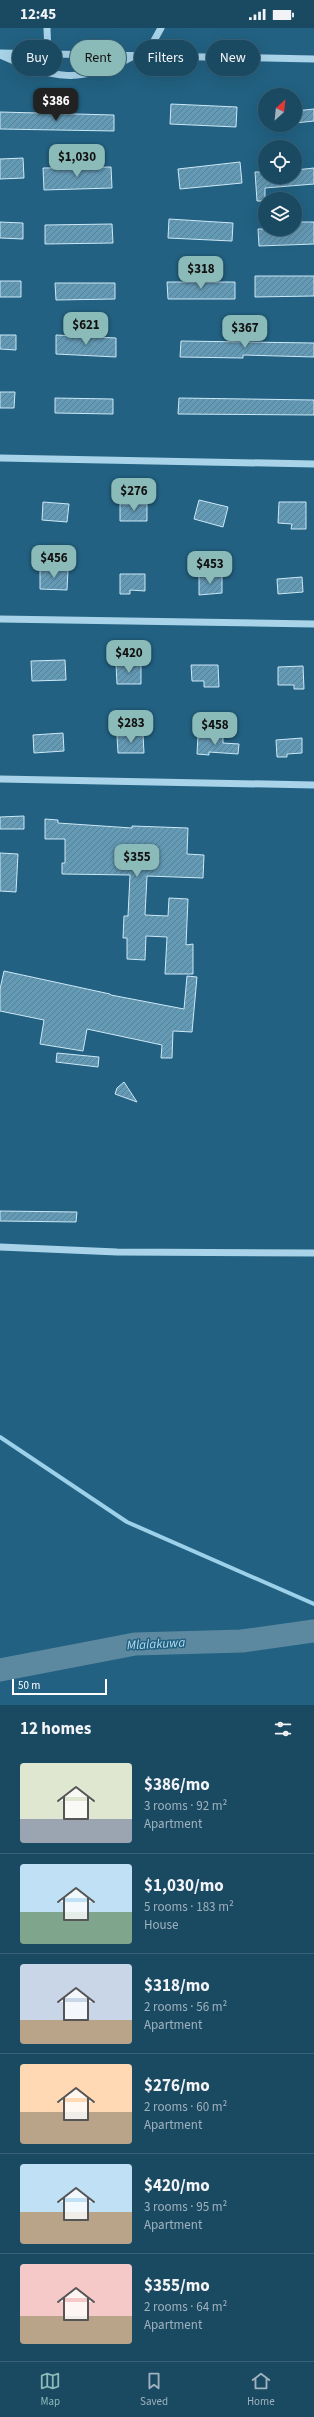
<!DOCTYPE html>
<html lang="en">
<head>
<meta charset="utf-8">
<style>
  :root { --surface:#1a4962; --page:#27536b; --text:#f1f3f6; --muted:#9fb2be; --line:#386177; --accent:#8bbbb9 }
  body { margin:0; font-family:"Source Sans 3",sans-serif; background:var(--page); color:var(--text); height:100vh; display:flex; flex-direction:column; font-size:15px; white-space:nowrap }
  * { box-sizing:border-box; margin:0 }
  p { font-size:13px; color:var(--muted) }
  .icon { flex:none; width:22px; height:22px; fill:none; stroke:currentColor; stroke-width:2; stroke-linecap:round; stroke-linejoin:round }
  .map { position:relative; height:1677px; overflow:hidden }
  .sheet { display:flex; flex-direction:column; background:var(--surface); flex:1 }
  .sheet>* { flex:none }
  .top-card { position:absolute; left:12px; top:12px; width:290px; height:36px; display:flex; gap:8px }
  .needle { width:26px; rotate:27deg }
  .fabs { position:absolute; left:258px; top:60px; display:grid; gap:8px }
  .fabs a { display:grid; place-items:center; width:44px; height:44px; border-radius:50%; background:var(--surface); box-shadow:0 4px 16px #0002,0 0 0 1px var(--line); font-size:20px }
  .scale { position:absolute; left:12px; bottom:10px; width:95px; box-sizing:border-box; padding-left:4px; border:2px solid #fff; border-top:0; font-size:11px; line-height:14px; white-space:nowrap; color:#fff; -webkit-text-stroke:3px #226182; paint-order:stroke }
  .price { position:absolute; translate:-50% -34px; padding:0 9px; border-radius:8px; background:var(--accent); color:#111; font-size:13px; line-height:26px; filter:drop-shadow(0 1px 2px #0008) }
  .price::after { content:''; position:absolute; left:50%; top:24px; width:12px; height:9px; margin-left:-6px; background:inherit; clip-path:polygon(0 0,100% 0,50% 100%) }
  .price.current { background:#222; color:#fff }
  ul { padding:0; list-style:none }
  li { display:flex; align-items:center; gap:12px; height:100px; padding:0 20px }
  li+li { border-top:1px solid var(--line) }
  li span { display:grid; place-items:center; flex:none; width:112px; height:80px; border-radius:4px; color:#555 }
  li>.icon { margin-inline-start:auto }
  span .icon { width:48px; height:48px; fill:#fffc; stroke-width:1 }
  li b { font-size:17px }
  h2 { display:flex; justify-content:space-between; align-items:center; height:48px; padding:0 20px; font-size:17px }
  .pill { padding:0 14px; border-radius:18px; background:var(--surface); box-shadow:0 4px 16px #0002,0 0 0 1px var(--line); font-size:14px; line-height:36px }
  .pill.current { background:var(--accent); color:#111 }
  .status { display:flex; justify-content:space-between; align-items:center; height:28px; padding:0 20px; background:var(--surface); direction:ltr }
  .status svg { height:11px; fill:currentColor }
  .dock { display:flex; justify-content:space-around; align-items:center; height:56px; border-top:1px solid var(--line); background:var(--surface); font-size:11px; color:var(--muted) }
  .dock a { display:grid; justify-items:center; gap:2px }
  .dock .current { color:var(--accent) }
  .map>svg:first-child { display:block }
</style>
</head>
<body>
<div class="status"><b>12:45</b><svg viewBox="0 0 49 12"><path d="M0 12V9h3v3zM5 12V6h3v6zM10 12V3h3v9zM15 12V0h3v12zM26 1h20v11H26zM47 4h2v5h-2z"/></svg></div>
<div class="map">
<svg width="314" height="1677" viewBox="0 0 314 1677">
  <defs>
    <pattern id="building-hatch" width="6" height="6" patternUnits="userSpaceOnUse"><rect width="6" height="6" fill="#639ab6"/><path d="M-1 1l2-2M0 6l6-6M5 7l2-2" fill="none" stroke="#5b7f91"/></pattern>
  </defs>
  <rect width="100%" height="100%" fill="#226182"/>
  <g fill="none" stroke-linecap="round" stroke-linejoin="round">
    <path stroke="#9cd1e9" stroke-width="4" d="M0,1409l127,85 187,82"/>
    <path stroke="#5d89a0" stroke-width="23" d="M0,1642l135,-26 107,-3 72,-10"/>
  </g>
  <path fill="url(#building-hatch)" stroke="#cce8f6" d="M171,76l66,3 -1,20 -66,-3z
    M314,81v12l-19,2v-12z
    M0,84l114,3v16l-114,-2z
    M23,130l1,20 -24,1v-20z
    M240,134l2,21 -62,6 -2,-20z
    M111,139l1,21 -68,2 -1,-22z
    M314,140v16l-49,4v13h-8l-2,-29h10v5h30v-7z
    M169,191l64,4 -1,18 -64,-3z
    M0,194l23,1v16l-23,-1z
    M295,194h19v22l-55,2 -1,-17h37z
    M112,196l1,19 -68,1v-19z
    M255,248h59v20l-59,1z
    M0,253h21v16h-21z
    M167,254h68v17h-67z
    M55,255h60v16l-59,1z
    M0,307h16v15l-16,-1z
    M56,307l60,3v19l-60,-3z
    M181,313l133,2v14l-71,-2v3l-63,-1z
    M0,364h15l-1,16h-14z
    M55,370l58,1v15l-58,-1z
    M179,370l135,2v15l-136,-1z
    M199,472l29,7 -5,20 -29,-8z
    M43,474l26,2 -2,18 -25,-2z
    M279,474h27v27h-15l1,-5 -14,-1z
    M120,476h27v17h-27z
    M40,541l28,1 -1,20 -27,-1z
    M120,546h25v17l-15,-1v4h-10z
    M199,547l23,1v17l-23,2z
    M302,549l1,15 -25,2 -1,-15z
    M65,632l1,20 -34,1 -1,-20z
    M116,636h25v20h-24z
    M191,637h27l1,22h-15v-6h-12z
    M303,638l1,23h-10v-4h-16v-18z
    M63,705l1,18 -30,2 -1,-18z
    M143,707l1,18h-26l-1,-17z
    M198,707l25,1v7l16,1 -1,10 -29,-2v3l-12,-1z
    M302,710v15l-15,1v3h-10l-1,-17z
    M24,788v13h-24v-12z
    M45,791l13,1v3l74,5v-2l56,2 -1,26 17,1 -1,23 -56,-2 -2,39 23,1 1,-18 19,1 -2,46 7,-1v30h-28l2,-37 -21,-1 -1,24 -18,-1v-21h-4l1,-22h4l2,-41 -68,-1v-11h3v-24h-20z
    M0,825l18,1 -2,38 -16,-1z
    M4,943l106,23 1,1 73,14 3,-33 10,1 -5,55 -19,-1 -1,27h-11l1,-13 -75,-16 -4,22 -43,-7 4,-24 -44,-9v-22z
    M57,1025l42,4 -1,10 -42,-5z
    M124,1054l13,20 -22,-8 2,-6z
    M0,1183l77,1 -1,10 -76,-1z"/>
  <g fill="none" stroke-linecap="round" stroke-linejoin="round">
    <path stroke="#a8d3e8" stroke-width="7" d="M47,0l1,26
      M0,25l314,6
      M0,27c54,24 80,30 134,1
      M146,27l15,-27
      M0,430l314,6
      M0,591l314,5
      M0,751l314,6
      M0,1219l117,5 197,1"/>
  </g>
  <g text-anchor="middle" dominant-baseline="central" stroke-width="3" stroke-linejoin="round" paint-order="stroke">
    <g font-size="13" font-style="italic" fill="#b4dcef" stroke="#226182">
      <text transform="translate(156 1616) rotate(-3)">Mlalakuwa</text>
    </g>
  </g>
</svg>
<div class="fabs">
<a><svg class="needle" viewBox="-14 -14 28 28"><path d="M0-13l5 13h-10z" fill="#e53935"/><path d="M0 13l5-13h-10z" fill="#9fb2be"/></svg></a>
<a><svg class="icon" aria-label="locate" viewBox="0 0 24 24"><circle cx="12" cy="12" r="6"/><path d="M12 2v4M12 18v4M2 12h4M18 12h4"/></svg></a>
<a><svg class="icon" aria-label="layers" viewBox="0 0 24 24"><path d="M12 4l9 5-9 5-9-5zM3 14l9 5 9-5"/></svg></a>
</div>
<div class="scale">50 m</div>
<b class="price current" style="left:56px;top:94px">$386</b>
<b class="price" style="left:77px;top:150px">$1,030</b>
<b class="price" style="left:201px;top:262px">$318</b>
<b class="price" style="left:86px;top:318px">$621</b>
<b class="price" style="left:245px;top:321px">$367</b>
<b class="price" style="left:134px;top:484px">$276</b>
<b class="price" style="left:54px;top:551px">$456</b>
<b class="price" style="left:210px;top:557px">$453</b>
<b class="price" style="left:129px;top:646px">$420</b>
<b class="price" style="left:131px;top:716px">$283</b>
<b class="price" style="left:215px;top:718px">$458</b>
<b class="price" style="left:137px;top:850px">$355</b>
<div class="top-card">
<a class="pill">Buy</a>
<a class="pill current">Rent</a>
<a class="pill">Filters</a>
<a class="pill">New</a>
</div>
</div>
<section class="sheet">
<h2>12 homes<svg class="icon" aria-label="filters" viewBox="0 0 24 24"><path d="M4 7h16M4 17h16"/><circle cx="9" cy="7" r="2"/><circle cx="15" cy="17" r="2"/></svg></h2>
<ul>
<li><span style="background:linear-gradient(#dfe7d0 70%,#9aa5b1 0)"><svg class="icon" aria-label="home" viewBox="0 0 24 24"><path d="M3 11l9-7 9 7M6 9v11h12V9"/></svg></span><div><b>$386/mo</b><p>3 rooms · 92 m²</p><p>Apartment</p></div></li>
<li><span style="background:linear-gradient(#bfe0f5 60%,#7fa58c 0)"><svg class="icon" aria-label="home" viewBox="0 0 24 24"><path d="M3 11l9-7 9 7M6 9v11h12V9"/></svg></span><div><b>$1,030/mo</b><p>5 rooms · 183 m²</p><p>House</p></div></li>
<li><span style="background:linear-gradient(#c9d6e8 70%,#b9a48a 0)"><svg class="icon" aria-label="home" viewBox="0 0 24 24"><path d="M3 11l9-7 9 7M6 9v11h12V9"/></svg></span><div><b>$318/mo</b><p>2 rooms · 56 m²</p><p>Apartment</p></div></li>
<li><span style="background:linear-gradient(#ffd9b3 60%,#b9a48a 0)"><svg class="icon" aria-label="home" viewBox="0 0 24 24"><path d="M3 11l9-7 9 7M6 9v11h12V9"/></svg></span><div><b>$276/mo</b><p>2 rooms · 60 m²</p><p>Apartment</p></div></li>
<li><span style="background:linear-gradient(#bfe0f5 60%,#b9a48a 0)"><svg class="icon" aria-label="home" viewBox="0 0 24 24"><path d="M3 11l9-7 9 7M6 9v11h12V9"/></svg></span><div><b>$420/mo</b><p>3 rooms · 95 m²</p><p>Apartment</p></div></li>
<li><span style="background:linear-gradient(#f6c9c9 65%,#b9a48a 0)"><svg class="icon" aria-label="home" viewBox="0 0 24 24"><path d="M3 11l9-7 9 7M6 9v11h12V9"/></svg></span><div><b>$355/mo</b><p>2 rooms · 64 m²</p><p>Apartment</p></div></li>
</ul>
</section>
<nav class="dock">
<a class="current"><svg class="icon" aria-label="map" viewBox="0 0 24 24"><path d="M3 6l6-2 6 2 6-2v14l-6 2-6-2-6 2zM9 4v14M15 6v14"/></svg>Map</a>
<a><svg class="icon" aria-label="saved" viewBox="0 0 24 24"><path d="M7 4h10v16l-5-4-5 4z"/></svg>Saved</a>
<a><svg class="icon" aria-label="home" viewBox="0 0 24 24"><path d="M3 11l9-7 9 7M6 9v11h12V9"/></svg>Home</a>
</nav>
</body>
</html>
